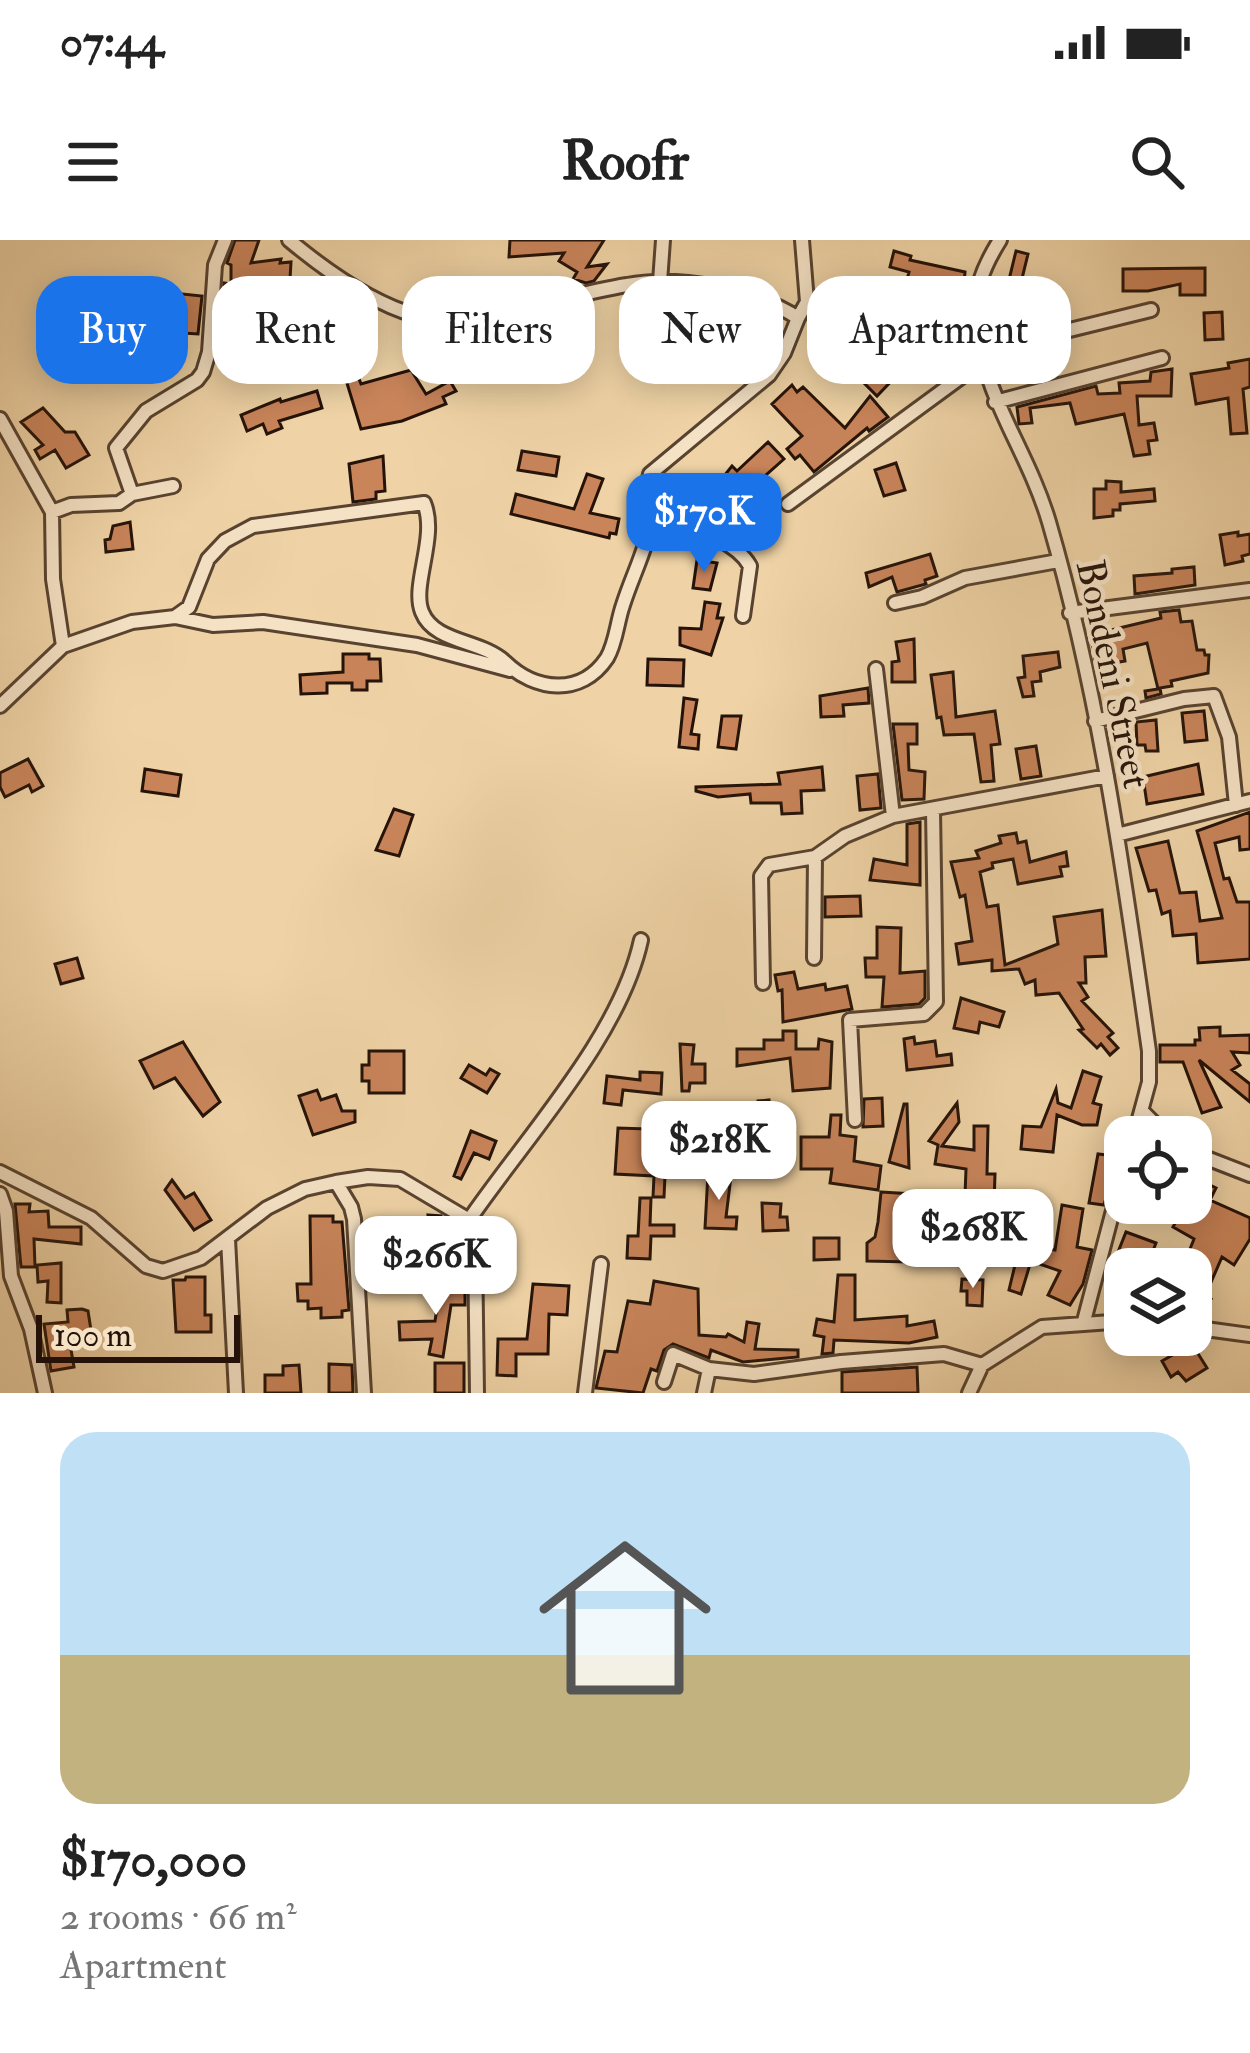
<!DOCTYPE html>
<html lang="en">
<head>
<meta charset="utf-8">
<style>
  :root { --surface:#fff; --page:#f2f2f2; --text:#222; --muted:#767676; --line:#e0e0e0; --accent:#1a73e8 }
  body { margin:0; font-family:"IM FELL Double Pica",serif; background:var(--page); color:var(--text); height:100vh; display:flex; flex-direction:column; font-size:45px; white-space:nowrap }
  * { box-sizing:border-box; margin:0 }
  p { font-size:39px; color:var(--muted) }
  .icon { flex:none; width:66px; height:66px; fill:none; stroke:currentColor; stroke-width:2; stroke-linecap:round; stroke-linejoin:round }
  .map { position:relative; height:1153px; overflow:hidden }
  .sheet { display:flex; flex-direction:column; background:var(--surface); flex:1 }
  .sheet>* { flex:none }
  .guide { position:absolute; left:36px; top:36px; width:1179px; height:108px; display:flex; gap:24px }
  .controls { position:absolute; left:1104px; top:876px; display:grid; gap:24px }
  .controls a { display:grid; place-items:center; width:108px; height:108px; border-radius:24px; background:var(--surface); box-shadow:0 6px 30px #0003; font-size:60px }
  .scale { position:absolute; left:36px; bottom:30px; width:204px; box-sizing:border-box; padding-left:12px; border:6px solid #251309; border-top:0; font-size:33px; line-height:42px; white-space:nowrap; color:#251309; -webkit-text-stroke:9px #f5e2c5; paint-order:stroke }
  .price { position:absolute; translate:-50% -102px; padding:0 27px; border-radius:24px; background:#fff; color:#222; font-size:39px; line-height:78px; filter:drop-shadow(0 3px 6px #0008) }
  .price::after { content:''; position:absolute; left:50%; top:72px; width:36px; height:27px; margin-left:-18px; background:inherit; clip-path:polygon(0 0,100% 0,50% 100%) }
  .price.on { background:var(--accent); color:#fff }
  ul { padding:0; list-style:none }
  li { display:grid; align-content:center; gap:24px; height:636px; padding:0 60px }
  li+li { border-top:3px solid var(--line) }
  li span { display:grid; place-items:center; height:372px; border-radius:36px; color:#555 }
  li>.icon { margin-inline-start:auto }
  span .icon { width:216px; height:216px; fill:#fffc; stroke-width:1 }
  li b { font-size:51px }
  .pill { padding:0 42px; border-radius:36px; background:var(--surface); box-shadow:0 6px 30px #0003; font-size:42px; line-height:108px }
  .pill.on { background:var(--accent); color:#fff }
  .status { display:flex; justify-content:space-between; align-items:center; height:84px; padding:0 60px; background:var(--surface); direction:ltr }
  .status svg { height:33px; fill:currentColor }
  header { display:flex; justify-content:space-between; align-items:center; height:156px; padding:0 60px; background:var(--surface); font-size:54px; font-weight:700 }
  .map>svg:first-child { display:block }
</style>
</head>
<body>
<div class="status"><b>07:44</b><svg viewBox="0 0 49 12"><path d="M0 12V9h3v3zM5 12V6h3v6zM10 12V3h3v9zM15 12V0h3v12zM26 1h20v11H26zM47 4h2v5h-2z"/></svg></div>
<header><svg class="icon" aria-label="menu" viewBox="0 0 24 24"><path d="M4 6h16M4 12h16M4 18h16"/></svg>Roofr<svg class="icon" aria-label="search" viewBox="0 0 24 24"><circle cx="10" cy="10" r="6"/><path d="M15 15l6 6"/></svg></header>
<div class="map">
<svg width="1250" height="1153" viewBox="0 0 1250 1153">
  <rect width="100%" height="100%" fill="#efd3a6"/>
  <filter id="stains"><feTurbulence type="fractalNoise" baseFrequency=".00167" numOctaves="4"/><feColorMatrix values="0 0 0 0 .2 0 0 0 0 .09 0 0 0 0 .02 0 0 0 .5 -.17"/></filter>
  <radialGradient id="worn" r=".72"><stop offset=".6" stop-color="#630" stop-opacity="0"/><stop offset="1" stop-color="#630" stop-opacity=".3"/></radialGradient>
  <path fill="#c9845a" stroke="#251309" stroke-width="3" d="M235,0h24l-8,23 30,-4 -1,4 11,-1 -1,17h-5l-2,19h-42l-1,21h-11l1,-8h-8l2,-28 7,1v-19l-4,-2z
    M510,0h94l-17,27 20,-3 -13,17 -8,2 -13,-4 4,-7 -18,-11 5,-8 -55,4z
    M894,11l17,5 -1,4 55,12 -2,23h-5v23h-13v-24l-40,-7 4,-15 -19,-5z
    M1016,11l12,3 -10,41v23h-16v-26h4z
    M1205,28v27h-25v-11l-32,7h-25v-22z
    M153,51l49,5 -4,38 -32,-2 1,-18 -21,-11z
    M328,69l2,19 24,-5 1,15 9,-2 1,14 -25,2 -2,-16 -32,4 -2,-23 7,-1 -1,-5z
    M1222,72l1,27 -18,1 -1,-27z
    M873,108l26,25 -22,23 -26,-26z
    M1027,111l2,24 -27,3 -2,-20z
    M1250,119v28l-7,2 4,44 -16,1 -3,-36 -32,6 -5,-30 38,-6 -1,-5z
    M1172,129l-1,27h-34l2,29 15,-2 3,17 -9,1 2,13 -16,2 -10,-42 -48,10 -6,-21 -40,5 2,15 -13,1 -2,-17 79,-21 2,8 22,-1 -1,-10 31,-2 1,-9z
    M411,130l15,24 24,-13 6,10 -13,6 3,7 -44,17 -41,8 -15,-49 12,-4 3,8z
    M792,145l5,7 6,-5 42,41 25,-32 18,21 -19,14 -2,-3 -53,44 -14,-17 -5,4 -8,-10 15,-13 -30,-32z
    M317,151l5,17 -43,13 3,7 -15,6 -4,-10 -16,7 -6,-16 39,-16 1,3z
    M43,168l22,24h10l14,23 -23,13 -11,-18 -15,9 -5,-9 8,-5 -22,-23z
    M768,202l16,17 -26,23 9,8 -17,18 -30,-27 12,-15 5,5z
    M522,211l37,6 -3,19 -38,-6z
    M383,216l2,35 -9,1v7l-23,3 -4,-38z
    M896,223l9,27 -21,6 -9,-26z
    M587,234l16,5 -13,34 29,6 -3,15 -6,-1 -1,5 -98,-24 5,-20 58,15z
    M1106,241l15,1v10l33,-3 1,12 -35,3v6h-7v6l-19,2v-29h12z
    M130,282l3,27 -27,3 -1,-12 5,-1 3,-13z
    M1238,292v4l12,-2v20l-8,2 1,5 -18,4 -5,-30z
    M930,314l7,22 -12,4 1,4 -29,8 -5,-15 -23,10 -3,-14z
    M697,320l20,3 -7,27 -17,-2z
    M1194,327l1,18 -60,9 -1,-18 38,-3v-4z
    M705,362l15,2 -3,14h6l-12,37 -31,-10v-17l21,1z
    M1179,370l2,12 11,-1 5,29h7l1,5h4l-1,18 -37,8 1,5 -12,2 1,6 -15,4 -1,-7 13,-2 -11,-46 -24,6 2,12 -29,5 -8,-45 17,-2 2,12 54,-13 -1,-6z
    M914,399l1,43h-23v-20l7,-1 -3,-19z
    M1058,412l2,15 -20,5 1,9 -9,1 2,14 -11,1 -5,-19 7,-1 -2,-21z
    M343,414h26v5h11l1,22h-14v9h-15v-7h-25v10l-26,1 -1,-19 43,-3z
    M648,419l36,1 -1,26 -36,-1z
    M953,432l3,45 39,-6 5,33 -9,1 3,36 -13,1 -7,-48 -30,1 -3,-18 -4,1 -6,-43z
    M868,448l1,15 -26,2 1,11 -23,1 -1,-21z
    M684,458l13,2 -6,34 8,1 -1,14 -19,-2z
    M1204,471l3,29 -22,2 -3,-29z
    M722,476h19l-5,33 -18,-2z
    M1156,480l2,31h-12l-1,-6h-8l-1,-23z
    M893,484h24v20h-9l1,26 16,2 -1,27 -22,1z
    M1036,506l5,30 -20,3 -5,-30z
    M28,519l15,27 -11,6 -3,-7 -24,12 -5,-10v-14z
    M1198,524l5,30 -56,10 -4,-27z
    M822,527l2,23 -23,1 1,22 -20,1 -1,-11h-30l-1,-9 -32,3 -22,-6v-4l84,-3 -2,-11z
    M145,529l36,6 -3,21 -36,-5z
    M878,534l3,34 -21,2 -3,-34z
    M394,569l19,6 -14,41 -23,-6z
    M1250,572v37l-10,1 -1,-13 -24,6 9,36 5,-1 8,24h13v57l-52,4 -2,-29 -23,2 -3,-25 -8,3 -6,-24 -7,1 -13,-43 32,-7 12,52 16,-1 4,29 22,-3 -25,-87z
    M920,582v63l-50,-5 4,-21 33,6v-41z
    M1016,593l2,10 8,-2 4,21 36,-10 2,14 -8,1 2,9 -44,8 -5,-25 -21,4 1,5 -13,4 7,35 11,-2 7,60 53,-21 -4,-27 48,-7 4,46 -21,1 1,26h-7l9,14 -6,4 31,32 -5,4 10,11 -8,7 -9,-11 -4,4 -18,-18 4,-1 -24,-36 -23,2 -1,-15 -10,4 -6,-15 -27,2v-11l-33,4 -3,-20 16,-3 -7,-46 -5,2 -9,-35 28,-4 -3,-7 25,-8 -2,-7z
    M860,656l1,20 -36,1v-20z
    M877,687l24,1 -1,45 25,-2v27l-6,6 -37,3 2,-30h-18l-1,-19h12z
    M77,718l6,20 -22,6 -6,-20z
    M794,732l4,17 27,-5 1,6 21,-4 5,23 -69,13 -1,-32 -4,1 -3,-16z
    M961,758l43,14 -5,15 -19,-5 -2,11 -24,-5z
    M1220,787v9l30,-1v18l-18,-1 8,13 -8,5 18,14v18l-51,-42 22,47 -19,6 -19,-51h-23v-17h35v-5h5l-1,-12z
    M783,791h13v18h22l1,-10 13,3 -2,46 -37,3 -3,-33 -53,8v-17h27v-9h19z
    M914,797l1,7 20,-3 2,15 14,-2 1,11 -45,5 -3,-31z
    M183,802l37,60 -17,14 -28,-38 -21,10 -14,-27z
    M680,804l14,1 -2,19h13v19h-15l-1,8h-7z
    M369,811h35v42h-35v-12h-7v-16h7z
    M469,825l17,10 4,-6 9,5 -12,19 -26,-15z
    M1083,831l18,6 -8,26 8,2 -4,20h-15l-25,-10 -4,37 -32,-3 2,-23 18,1 15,-38 2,14 13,5z
    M640,832l22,1 -1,21 -38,-4 -2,15 -17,-2 3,-27 33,4z
    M317,850l4,10 15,-5 6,16h13v11l-42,13 -14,-39z
    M882,858l1,28 -20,1 1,-28z
    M769,860l2,18h5l-2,19 4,31 -3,2h-46v-29l-22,2 1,30 -43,3 -1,21h-11l1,-21 -39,-2 3,-46 30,1 1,-9 10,1 -2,40 22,-1 -1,-28 6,-1 -1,-25 11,-1v21l29,-1v-5h34l1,-19z
    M957,863l2,19 -17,24 32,4v-24h14l-1,48h8l-1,30 14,1 -2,19h-54l1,36 -31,1 -2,-21h20l-1,-38h24l2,-7 1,-26 -31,-5 3,-19 -9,-4z
    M904,864h3l2,64 -20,-6z
    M831,875h10l-1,20 16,2 -2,24 27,5 -3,24 -48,-7 2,-14h-31v-32h28z
    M471,891l25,10 -7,18 -15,-6 -13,26 -7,-3z
    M1107,895h12l-2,23 -13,47 -15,-2 9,-49 9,1z
    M708,933l23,3 -5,41h11l-1,12 -31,-1z
    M1191,936l25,12 -6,12 40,18v21l-16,26 -12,-8 -17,39 6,3 -12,18 -8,-3v-19l10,-16 -10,-4v-6h-9l12,-30 -21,-12 11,-19 7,5z
    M172,940l13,18 9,-5 17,27 -17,10 -29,-40z
    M881,952l32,2 -2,23h-10l-3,24h13l-1,21 -43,-1v-18l8,-6 3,-15z
    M640,958h11l-1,27h24v11h-23l-1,23 -23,-1 1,-22h10z
    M762,963l19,1 -1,13h7l1,13 -25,1z
    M15,964h15l-1,8 19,-1 1,16h32v17l-47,-5 1,28h-14z
    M1062,965l21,4 -6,38 15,3 -9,34 -13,21 -22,-10 12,-24 -29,-10 -10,33 -12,-4 11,-46 35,6z
    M428,975l13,1 1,13 18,-1 2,33 -32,1z
    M310,976h23v6h9l7,88 -7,1v6l-21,1v-10l-13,1v-8h-10l-1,-17h14z
    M1126,992l30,11 -10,26h-21l4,-13 -11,-4z
    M814,998h25v21l-25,1z
    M61,1023v40l-14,-1 1,-21 -10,1 -1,-17z
    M838,1035h17v45l52,-4v10l27,-5 3,16 -28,6 -75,-3 -1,13 -11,1 2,-17 -10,-2 3,-16 17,3z
    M186,1037h19v38h6v17h-35l-3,-52h12z
    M962,1039l21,1 -1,26 -15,-1v-14h-6z
    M434,1041h19v6l12,1v17h-14l-8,52 -14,-3 3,-15 -32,1 -1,-18 36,-1 4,-26h-6z
    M654,1041l44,8 1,46 27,2 2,-3 16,8 3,-20 12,2 -4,25 43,1v7l-55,5 -32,-12 -2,8 -36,-14 -9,6 -7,21 -6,-2 -8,24 -47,-5 9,-37 12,1 11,-51 22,3z
    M533,1044l36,2 -2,29 -18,-1 -1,40h-32v22l-19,-1 1,-36h29z
    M82,1069l6,2 5,32 -23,1 4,23 -23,4 -7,-47 24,-2 -1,-12z
    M1192,1104l15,24 -21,13 -8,-9 -7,5 -9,-16z
    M435,1123h29v30h-29z
    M329,1124l23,1 1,28h-24z
    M299,1125l2,28h-36v-18h18v-9z
    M917,1127l1,26h-76v-21z"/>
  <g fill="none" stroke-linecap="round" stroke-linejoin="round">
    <defs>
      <path id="street" d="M289,0c36,30 82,63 128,76 37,10 83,-3 119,-11 30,-7 61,-15 91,-20 51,-10 127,4 171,33l9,-16 -5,-62
        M1000,0c-17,27 -28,54 -24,86 11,77 52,125 73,196 50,172 75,352 100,529v31l-15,55
        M660,42l3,-42
        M980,112l171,-42
        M995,162l167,-44
        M0,179l52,93 1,67 10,67
        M132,254l-16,-46 30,-37 51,-31 6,-8 6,-20 6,-87 10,-25
        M788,264l195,-143
        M52,272l19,-7 48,-2 13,-9 41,-8
        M653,274c30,12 81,23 97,52l-7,50
        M895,363l27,-6 43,-19 93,-17
        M1070,373l180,-23
        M175,377l14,-10 19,-48 17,-18 28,-15 171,-23c14,34 -13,82 -2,109 12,31 60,28 83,50 30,29 76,35 102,-4 9,-15 10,-36 16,-53 9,-29 24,-56 28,-87 3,-15 -6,-29 -1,-44l119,-99 15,-22 14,-35
        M876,429l17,147
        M0,466l63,-60 69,-24 43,-5 38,8 50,-3 154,23 93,25
        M1095,481l89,-22 30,-3 15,41 7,68
        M1117,595l133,-34
        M814,718l1,-101
        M763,743l-2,-107 8,-11 46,-8 30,-21 48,-20 214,-40
        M1143,872l25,25
        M855,880l-5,-100 74,-6 12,-12 -3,-192
        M1191,912l59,23
        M0,932l91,46 55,48 17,5 38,-13 66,-50 38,-19 31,-7 32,-5 32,2 69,41 6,27 2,146
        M336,942l15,25 3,12 10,174
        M0,954l6,17 5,65 20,53 14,64
        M469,980c56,-82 151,-183 172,-280
        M228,999l8,154
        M1084,1081l41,-156
        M1191,1087l59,8
        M664,1142l9,-28 36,15 45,5 87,-12 103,-8 38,11
        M585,1153l16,-129
        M704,1153l5,-24
        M969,1153l13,-28 60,-38 83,-6"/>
    </defs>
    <use href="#street" stroke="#584330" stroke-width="18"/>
    <use href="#street" stroke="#f5e2c5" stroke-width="12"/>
  </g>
  <g text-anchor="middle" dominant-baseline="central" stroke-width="9" stroke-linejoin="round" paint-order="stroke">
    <g font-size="39" fill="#251309" stroke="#f5e2c5">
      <text transform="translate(1113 434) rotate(78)">Bondeni Street</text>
    </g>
  </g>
  <rect width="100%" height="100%" filter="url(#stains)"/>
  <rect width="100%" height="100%" fill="url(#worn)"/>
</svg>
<div class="controls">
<a><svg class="icon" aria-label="locate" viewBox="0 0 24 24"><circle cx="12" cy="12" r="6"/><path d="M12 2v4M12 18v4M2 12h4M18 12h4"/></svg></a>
<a><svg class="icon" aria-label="layers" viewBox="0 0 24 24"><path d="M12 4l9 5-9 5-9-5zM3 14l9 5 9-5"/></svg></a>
</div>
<div class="scale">100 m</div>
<b class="price on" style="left:704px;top:335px">$170K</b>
<b class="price" style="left:719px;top:963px">$218K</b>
<b class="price" style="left:973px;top:1051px">$268K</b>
<b class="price" style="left:436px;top:1078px">$266K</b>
<div class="guide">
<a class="pill on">Buy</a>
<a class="pill">Rent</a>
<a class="pill">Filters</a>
<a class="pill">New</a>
<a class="pill">Apartment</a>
</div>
</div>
<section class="sheet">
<ul>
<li><span style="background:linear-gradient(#bfe0f5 60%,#c2b280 0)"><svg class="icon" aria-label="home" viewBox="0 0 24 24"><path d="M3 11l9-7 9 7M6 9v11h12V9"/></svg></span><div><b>$170,000</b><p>2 rooms · 66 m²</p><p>Apartment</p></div></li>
</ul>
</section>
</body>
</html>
